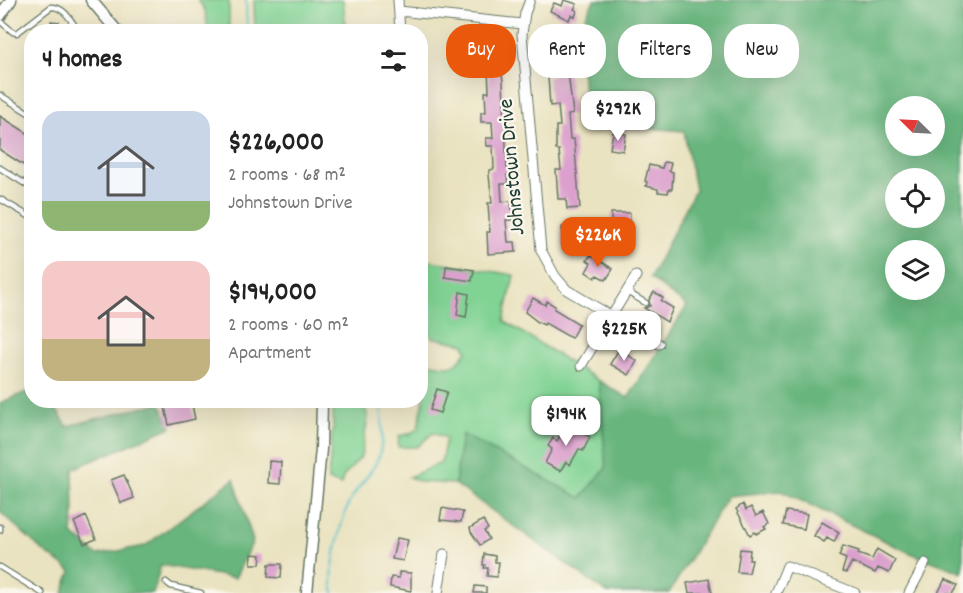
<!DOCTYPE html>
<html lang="en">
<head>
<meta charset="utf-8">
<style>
  :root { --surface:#fff; --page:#f6f6f6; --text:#222; --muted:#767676; --accent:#ea580c }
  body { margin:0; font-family:Dekko,sans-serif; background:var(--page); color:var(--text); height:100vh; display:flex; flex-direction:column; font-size:22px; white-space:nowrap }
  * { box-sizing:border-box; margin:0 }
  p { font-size:20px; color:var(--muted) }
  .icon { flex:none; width:33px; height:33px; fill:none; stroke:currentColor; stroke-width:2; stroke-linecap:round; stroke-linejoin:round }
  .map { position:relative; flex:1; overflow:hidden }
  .side { position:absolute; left:24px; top:24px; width:404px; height:384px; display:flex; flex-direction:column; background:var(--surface); border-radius:24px; box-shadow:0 6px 24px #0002 }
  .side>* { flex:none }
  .banner { position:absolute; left:446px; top:24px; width:428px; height:54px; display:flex; gap:12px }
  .needle { width:39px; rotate:294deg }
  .tools { position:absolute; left:885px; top:96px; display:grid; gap:12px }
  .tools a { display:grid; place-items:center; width:60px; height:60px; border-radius:50%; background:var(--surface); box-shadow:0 6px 24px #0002; font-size:30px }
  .price { position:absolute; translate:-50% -51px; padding:0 14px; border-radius:12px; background:#fff; color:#222; font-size:20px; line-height:39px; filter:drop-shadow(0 2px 3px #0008) }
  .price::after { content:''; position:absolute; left:50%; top:36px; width:18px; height:14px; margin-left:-9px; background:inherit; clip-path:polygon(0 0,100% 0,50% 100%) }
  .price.selected { background:var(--accent); color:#fff }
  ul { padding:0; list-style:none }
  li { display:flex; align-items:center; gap:18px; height:150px; padding:0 18px }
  li span { display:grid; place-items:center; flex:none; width:168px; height:120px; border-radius:18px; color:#555 }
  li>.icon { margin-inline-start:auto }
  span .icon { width:72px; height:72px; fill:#fffc; stroke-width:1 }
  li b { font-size:26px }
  h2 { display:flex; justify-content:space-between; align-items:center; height:72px; padding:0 18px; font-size:26px }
  .chip { padding:0 21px; border-radius:24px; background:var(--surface); box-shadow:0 6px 24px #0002; font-size:21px; line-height:54px }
  .chip.selected { background:var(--accent); color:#fff }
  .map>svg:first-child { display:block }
</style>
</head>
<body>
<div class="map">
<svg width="963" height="593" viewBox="0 0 963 593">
  <rect width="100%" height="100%" fill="#fbf7ec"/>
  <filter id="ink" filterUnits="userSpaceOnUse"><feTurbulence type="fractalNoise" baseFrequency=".0167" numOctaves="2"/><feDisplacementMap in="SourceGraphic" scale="12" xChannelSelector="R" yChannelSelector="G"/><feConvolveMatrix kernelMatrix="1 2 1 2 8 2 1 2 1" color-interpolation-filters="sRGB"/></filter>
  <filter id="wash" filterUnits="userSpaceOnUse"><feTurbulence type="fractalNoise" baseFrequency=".008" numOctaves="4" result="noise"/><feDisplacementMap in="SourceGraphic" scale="24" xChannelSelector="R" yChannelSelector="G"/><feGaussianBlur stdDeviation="1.35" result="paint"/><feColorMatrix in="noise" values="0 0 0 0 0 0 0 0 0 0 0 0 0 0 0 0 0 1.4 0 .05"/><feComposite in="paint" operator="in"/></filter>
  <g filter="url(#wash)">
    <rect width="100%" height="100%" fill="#eae3c1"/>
    <path fill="#81d394" stroke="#508864" stroke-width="1.5" d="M198,0h31v31h-21l-3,-21z
      M254,0h89l3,31h-91z
      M420,259l94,16 -10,46 95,60 7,87 -25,31 -118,-64 -8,49 -34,-2 -12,-5 32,-14 5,-25 -13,-5 -16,14h-19l1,-11 10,-2 9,-5 7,-36 -5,-30c26,-1 29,14 47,-12l-3,-7 -33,-7 -11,-34z
      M333,401h30l5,16 -7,40 -18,20 -2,8 -13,-5 5,-52z"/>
    <path fill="#68b57e" stroke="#447959" stroke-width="1.5" fill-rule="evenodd" d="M594,0h369v573l-55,-21 -127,-61 -53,5 -59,97h-62l-152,-109 7,-50 119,64 25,-30 -7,-87 29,17 59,-92 -37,-28 45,-88 -11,-59 -97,-8 -9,-91zM896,106h38v40h-38zM896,178h38v40h-38zM896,250h38v40h-38z
      M31,390l1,10 19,1 16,25 93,-23 11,24 -98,42 1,46 -2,19 25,21 48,-9 89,-67 19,62 -18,37 -74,-13 -8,28h-90l8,-22 -29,-21 -42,-38v-109z"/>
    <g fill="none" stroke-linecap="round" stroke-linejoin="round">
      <path stroke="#54c2ca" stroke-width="2" d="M246,0l1,32
        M334,593c-7,-16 8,-79 17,-94 8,-14 23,-28 28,-43 5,-18 4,-37 1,-56"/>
    </g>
    <g id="blocks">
      <path fill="#dba0ce" d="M564,0l13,4 -3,5 3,2 -2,6 -4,-2 -2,5 -19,-9 4,-8 8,3z
        M51,21l8,1 -1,10h-8z
        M548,32l22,4 -4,21 -14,-3 2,-11 -8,-1z
        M495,45v2l4,3 4,32 4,86h2l1,7h-3l1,9h-7l1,18 9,-1 2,19h-7l2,22h7l1,10 -28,2 -1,-22h3l-2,-29h4l-3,-28 1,-5 4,-1 -1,-23h-6l-1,-8h7l-1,-16h-11v-10h5l-1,-20h4l-1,-24h-7l-1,-22z
        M567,64l6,50 -5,1 2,24h4l6,69 -13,1 -1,-10h-8l-2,-29h5l-2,-20h-3v-24h4l-2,-21 -8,1 -2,-29 6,-1 -1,-11z
        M0,116l32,20v26l-4,6 -28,-18z
        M613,132l13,2 -3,17 -13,-2z
        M664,162l7,1 -2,8 4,1 -1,17h-3l-1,4 -10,-1v-3l-12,-3 1,-4 -2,-1 4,-16 13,3z
        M611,213h19v11h2v14h-11v-4h-9z
        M577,224l3,17 -17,4 -1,-18z
        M591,255l22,14 -7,11 -9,-5 -2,3 -9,-6 5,-9 -4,-3z
        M446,266l28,4 -2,11 -27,-4z
        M460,292l9,2 -3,23 -9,-2z
        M654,292l9,6 -2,3 12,7 -6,14 -23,-14 6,-2 -1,-6z
        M533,298l12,7 2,-4 8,5 -1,3 25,15 -8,14 -26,-15 -1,2 -6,-3 -13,-10z
        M619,349l18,12 -8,14 -19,-11z
        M437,389l10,3 -7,21 -10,-3z
        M178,400h13l4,19 -26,6 -4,-18 13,-3z
        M567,424l23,13 -7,14 -4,-2 -9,16 -4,-3 -6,9 -15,-8 7,-14 -4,-3 5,-8 4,3z
        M269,461l12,1 -1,22 -12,-1z
        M124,475l10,23 -13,5 -10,-23z
        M743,504l3,6 5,-3 5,9 7,-4 6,12 -5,3 2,2 -10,5 -1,-2 -5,3 -14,-26z
        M442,508l21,4 -2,10 -21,-2z
        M786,511l21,3 -3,15 -21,-4z
        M86,516l10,23 -12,5 -10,-22z
        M483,520l5,9 -4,2 5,8 -9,6 -9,-13 -1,-4z
        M822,522l17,10 -5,10 -7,-4 -3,4 -10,-6z
        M397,538l11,2 -5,21 -11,-2z
        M843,546l16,5 -1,3 14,5 5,-10 18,11 -6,13 -11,-5 -3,5 -23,-11 -6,11 -4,-1 4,-13 -7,-3z
        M740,549l10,1 -1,10h3l-3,13 -12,-1z
        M252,554l9,1 -1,9h-9z
        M484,554l11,2v6h4l-2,15 -10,-1 1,-8h-4l1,-3h-2z
        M269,564h13l-1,14 -13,-1z
        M399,572l12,1v18l-21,-4 1,-10 8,1z
        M709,579l3,14h-23l-2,-10z
        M945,579l13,6 -5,8h-15z
        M475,586l11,1v6h-12z"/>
    </g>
  </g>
  <g filter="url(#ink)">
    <use href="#blocks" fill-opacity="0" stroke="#667765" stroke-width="1.5"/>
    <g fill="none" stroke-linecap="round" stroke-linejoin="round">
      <defs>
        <path id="service" d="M0,21l13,11 4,1 34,-26c13,-1 21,15 28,25
          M0,95l32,20
          M0,168l30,19 2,-3
          M0,199l32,19
          M627,292l19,11
          M0,527v3
          M0,567l42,26
          M166,582l5,4 30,7"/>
        <path id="minor" d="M398,0l2,32
          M530,0l-5,13 -3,21 19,216 14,26 12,14 92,54
          M399,11l123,13
          M581,366l55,-90
          M438,593l6,-39
          M776,593l11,-27 68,27
          M909,593l16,-30"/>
        <path id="tertiary" d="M91,0l27,32
          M0,16l11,-16
          M307,593l14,-144 1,-49"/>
      </defs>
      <use href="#service" stroke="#667765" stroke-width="7"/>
      <use href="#minor" stroke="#667765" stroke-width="11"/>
      <use href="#tertiary" stroke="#667765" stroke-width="13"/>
      <use href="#service" stroke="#fff" stroke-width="4.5"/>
      <use href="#minor" stroke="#fff" stroke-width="9"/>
      <use href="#tertiary" stroke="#fff" stroke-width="10"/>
    </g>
  </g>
  <g text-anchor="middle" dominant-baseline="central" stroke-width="4.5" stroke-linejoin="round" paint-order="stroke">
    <g font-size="22" fill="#1f3d34" stroke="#fbf7ec">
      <text transform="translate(513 167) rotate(-95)">Johnstown Drive</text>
    </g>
  </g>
</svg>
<div class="tools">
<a><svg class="needle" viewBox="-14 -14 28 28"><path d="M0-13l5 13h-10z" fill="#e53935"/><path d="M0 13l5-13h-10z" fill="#767676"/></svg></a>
<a><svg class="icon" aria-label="locate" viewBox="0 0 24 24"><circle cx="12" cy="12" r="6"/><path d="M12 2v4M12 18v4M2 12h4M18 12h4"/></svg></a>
<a><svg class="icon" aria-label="layers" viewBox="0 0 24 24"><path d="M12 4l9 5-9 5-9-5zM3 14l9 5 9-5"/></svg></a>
</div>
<b class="price" style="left:618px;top:142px">$292K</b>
<b class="price selected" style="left:598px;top:268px">$226K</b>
<b class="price" style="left:624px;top:362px">$225K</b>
<b class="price" style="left:566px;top:447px">$194K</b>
<div class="banner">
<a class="chip selected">Buy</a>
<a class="chip">Rent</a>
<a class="chip">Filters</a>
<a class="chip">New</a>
</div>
<section class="side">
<h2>4 homes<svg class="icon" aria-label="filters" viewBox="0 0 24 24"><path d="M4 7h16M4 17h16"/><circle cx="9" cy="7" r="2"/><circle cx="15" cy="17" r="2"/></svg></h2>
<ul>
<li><span style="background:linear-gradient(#c9d6e8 75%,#8fb573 0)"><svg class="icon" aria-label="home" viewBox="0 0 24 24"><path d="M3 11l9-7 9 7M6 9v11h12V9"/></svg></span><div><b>$226,000</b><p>2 rooms · 68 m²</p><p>Johnstown Drive</p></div></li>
<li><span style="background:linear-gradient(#f6c9c9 65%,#c2b280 0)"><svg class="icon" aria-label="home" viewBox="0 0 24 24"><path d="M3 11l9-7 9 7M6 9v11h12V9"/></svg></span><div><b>$194,000</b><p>2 rooms · 60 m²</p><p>Apartment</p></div></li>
</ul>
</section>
</div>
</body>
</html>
